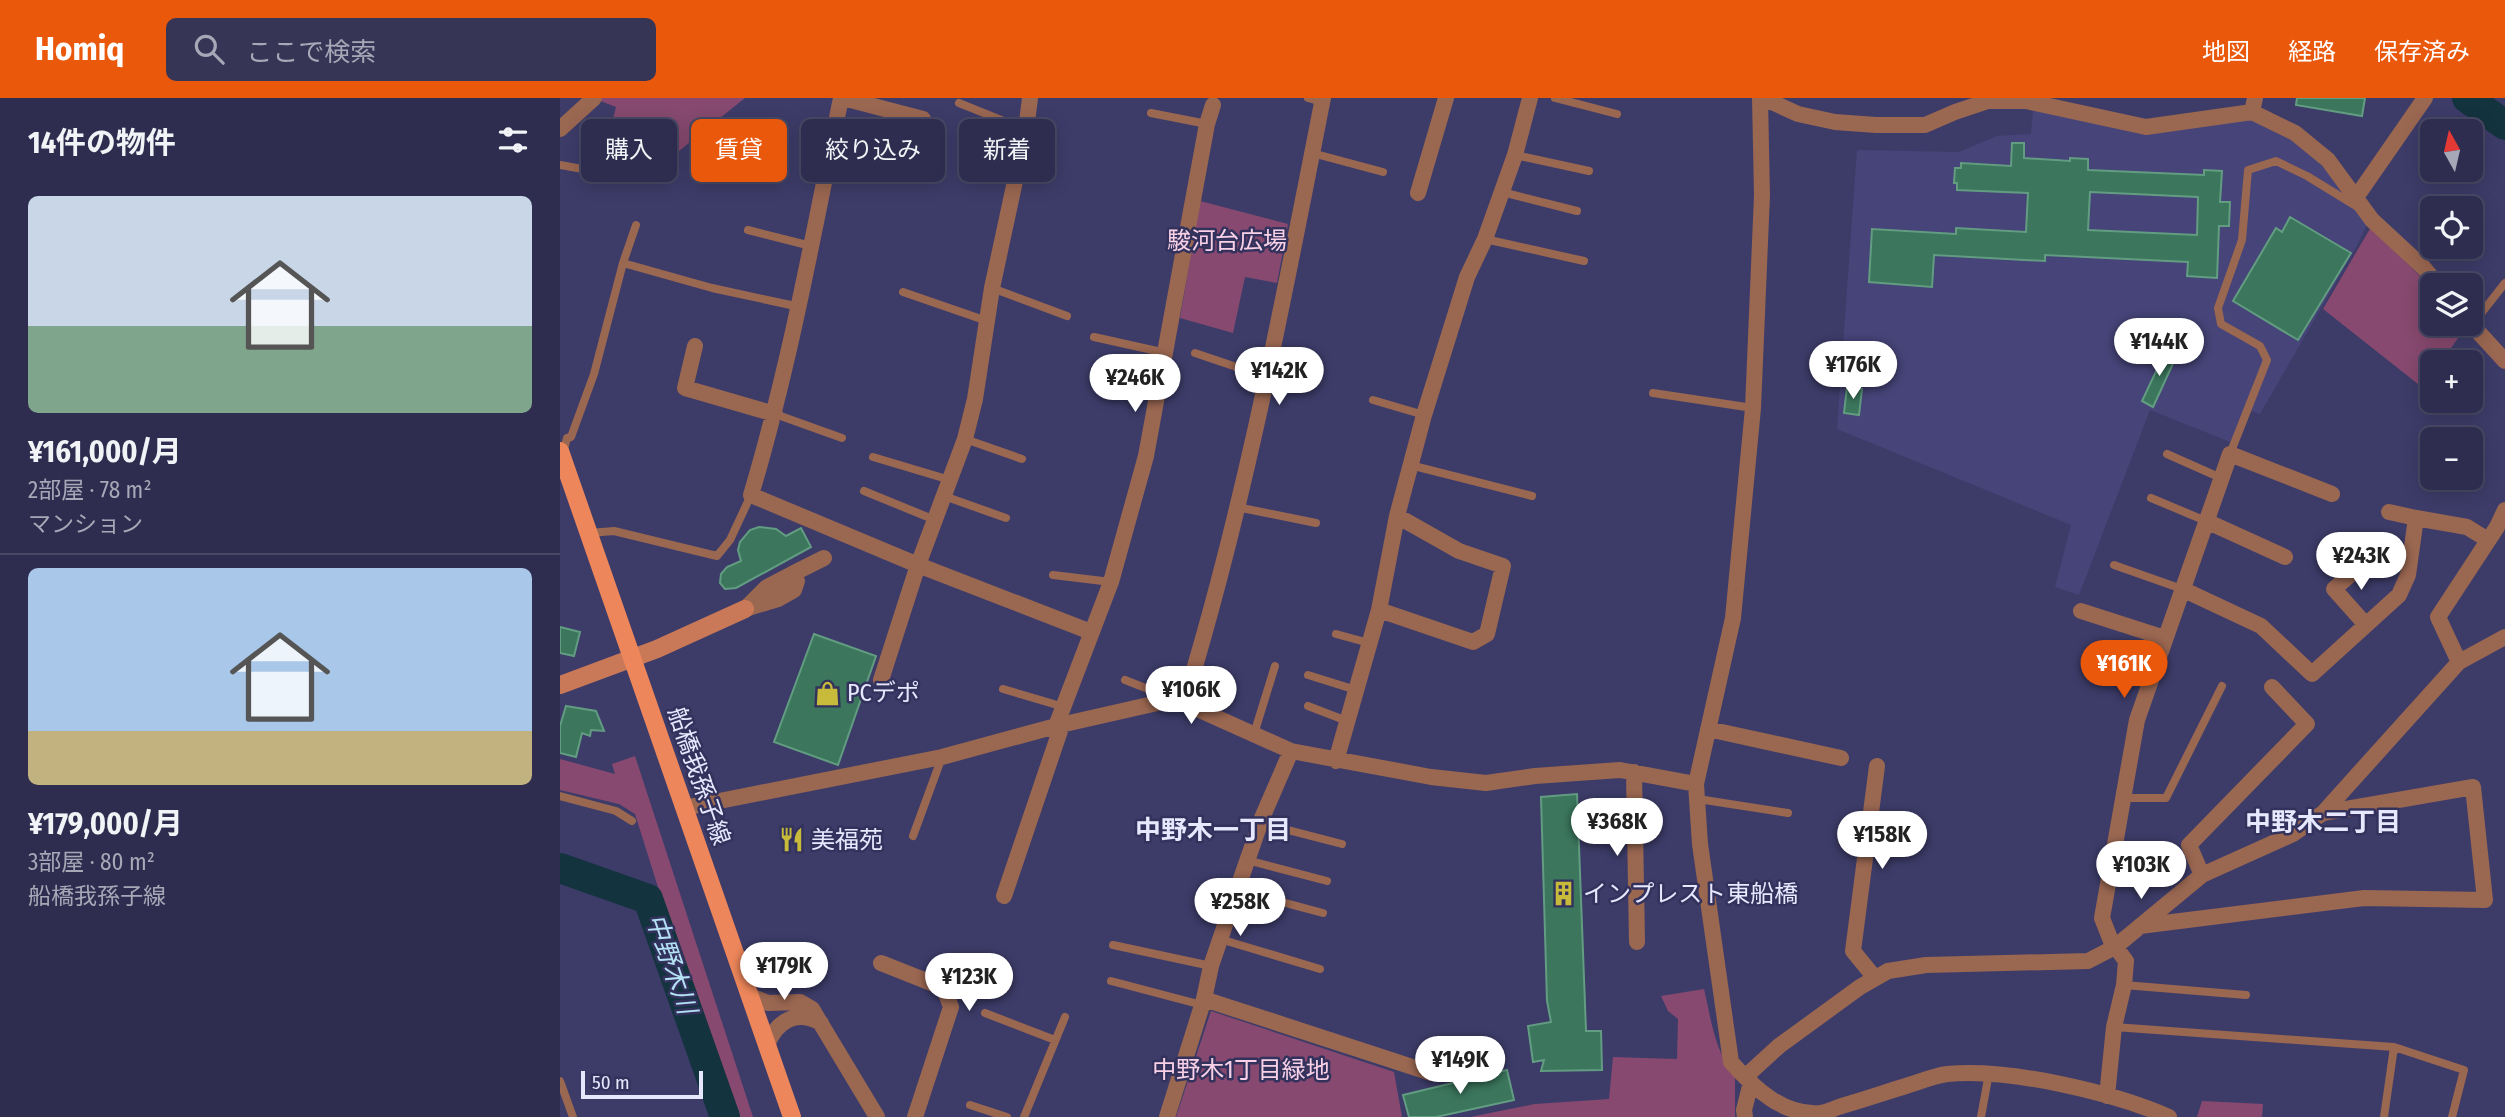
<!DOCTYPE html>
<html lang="ja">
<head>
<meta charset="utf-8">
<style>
  :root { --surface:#2e2d4f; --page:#363556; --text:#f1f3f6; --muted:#a7a8b7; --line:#494966; --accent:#ea580c }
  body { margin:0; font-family:"Fira Sans Condensed","Noto Sans JP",sans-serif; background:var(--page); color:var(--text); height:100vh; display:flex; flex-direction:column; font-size:26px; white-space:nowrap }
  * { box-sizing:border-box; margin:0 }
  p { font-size:23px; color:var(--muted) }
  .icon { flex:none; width:38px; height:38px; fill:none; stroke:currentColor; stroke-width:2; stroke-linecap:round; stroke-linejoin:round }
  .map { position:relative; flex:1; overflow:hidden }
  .drawer { display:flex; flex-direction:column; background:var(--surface); width:560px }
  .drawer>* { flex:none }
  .hud { position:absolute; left:21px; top:21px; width:665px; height:63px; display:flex; gap:14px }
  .needle { width:46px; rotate:352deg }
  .buttons { position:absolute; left:1860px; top:21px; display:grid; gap:14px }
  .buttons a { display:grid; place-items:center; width:63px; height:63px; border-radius:10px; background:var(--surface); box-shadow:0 4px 18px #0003,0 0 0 2px var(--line); font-size:35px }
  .scale { position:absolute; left:21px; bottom:18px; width:122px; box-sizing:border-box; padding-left:7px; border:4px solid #e7e8fe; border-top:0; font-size:19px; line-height:24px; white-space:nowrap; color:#e7e8fe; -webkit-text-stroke:5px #33325d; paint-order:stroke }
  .price { position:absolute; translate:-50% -60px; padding:0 16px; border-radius:24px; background:#fff; color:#222; font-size:23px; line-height:46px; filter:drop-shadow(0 2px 4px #0008) }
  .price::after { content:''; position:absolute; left:50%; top:42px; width:21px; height:16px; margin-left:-10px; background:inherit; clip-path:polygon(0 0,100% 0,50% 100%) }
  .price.active { background:var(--accent); color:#fff }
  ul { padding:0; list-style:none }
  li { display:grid; align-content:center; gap:14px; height:371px; padding:0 28px }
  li+li { border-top:2px solid var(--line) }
  li span { display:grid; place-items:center; height:217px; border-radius:10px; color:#555 }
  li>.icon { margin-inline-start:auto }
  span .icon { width:126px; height:126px; fill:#fffc; stroke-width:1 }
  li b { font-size:30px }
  h2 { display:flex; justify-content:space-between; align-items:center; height:84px; padding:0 28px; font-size:30px }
  .pill { padding:0 24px; border-radius:10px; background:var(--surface); box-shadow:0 4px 18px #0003,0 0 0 2px var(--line); font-size:24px; line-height:63px }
  .pill.active { background:var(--accent); color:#fff }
  header { display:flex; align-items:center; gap:42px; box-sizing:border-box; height:98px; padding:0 35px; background:var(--accent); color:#fff }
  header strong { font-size:33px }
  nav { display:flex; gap:38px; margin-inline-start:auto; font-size:24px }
  .search { width:490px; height:63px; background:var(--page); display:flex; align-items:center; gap:18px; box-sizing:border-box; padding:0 24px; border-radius:10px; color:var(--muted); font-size:26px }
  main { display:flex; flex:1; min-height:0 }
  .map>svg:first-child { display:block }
</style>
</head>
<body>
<header>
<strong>Homiq</strong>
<div class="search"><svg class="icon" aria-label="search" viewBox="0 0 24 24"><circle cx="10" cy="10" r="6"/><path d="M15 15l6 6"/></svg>ここで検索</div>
<nav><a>地図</a><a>経路</a><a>保存済み</a></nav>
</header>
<main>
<section class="drawer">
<h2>14件の物件<svg class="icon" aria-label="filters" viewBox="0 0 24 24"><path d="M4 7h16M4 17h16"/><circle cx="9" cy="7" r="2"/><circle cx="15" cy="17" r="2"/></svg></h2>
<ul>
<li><span style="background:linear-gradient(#c9d6e8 60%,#7fa58c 0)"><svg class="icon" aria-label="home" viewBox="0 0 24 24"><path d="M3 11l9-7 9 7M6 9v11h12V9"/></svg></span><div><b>¥161,000/月</b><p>2部屋 · 78 m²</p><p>マンション</p></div></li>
<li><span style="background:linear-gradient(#a9c7e8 75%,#c2b280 0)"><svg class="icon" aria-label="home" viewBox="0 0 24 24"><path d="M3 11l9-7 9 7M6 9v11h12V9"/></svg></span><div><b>¥179,000/月</b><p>3部屋 · 80 m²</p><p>船橋我孫子線</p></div></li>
</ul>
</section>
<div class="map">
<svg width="1945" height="1019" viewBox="0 0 1945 1019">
  <rect width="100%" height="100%" fill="#3d3c69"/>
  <path fill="#464478" d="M1473,12l111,24 107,-16 39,17 22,18 27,31 29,39 -13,26 -95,165 -15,-6 -12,35 -83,-33 -71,185 -24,-8 16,-62 -234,-96 20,-279 102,2 38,-16 34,-2z"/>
  <path fill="#87496f" d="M40,0h145l-66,53 -71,-11 8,-33 -18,-7z
    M640,103l88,23 -11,59 -32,-6 -12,56 -53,-15z
    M1811,129l47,47 14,20v30h21l8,10 -20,28h-9v12l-9,14 -100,-79z
    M75,658l118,361h-15l-81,-233 -22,-70 -16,-10 -59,-14v-31l55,15 -3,-10z
    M1144,891c7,29 10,62 31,86v42h-265l65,-13 74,-5 4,-42 64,2 1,-40 -10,-8 -7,-15z
    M651,913l183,61 8,45h-226z
    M1642,1003l61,3 -1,13h-65z"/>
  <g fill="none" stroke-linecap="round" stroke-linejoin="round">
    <path stroke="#13333e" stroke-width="30" d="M1907,0l38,27
      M0,770l88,31 77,218"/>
  </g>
  <path fill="#3b765d" stroke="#629d81" stroke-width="2" fill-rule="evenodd" d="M1737,0h68l-3,18 -66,-11z
    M1452,45h12v15l46,3v-3l18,1v11l116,5v-5l18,1 -2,31h10l-1,24h-10l-2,52 -30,-2 1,-14 -143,-7v6l-111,-6 -2,32 -63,-5 3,-53 84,5v-6l70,4 2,-39 -71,-3v-7h-3l1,-15h6v-5l50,3zM1530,94l108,5 -1,38 -109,-5z
    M1730,119l61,36 -53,87 -65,-39 43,-73 6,4z
    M1620,223l14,5 -7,19 -14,-4z
    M1606,252l11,5 -24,52 -11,-6z
    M1287,289l15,2 -3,26 -15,-2z
    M199,429l17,2 10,7 15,-8 10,19 -75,41 -11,1 -5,-6 1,-9 6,-7 14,-6 -3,-11 2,-8 10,-12z
    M0,529l20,5 -6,24 -14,-3z
    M254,536l62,22 -38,109 -64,-23z
    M6,608l30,5 8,20 -13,-1 -1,6 -8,-3 -6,24 -16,-4v-27z
    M1017,696l9,237h15l1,39 -61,1 3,-11 -11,2 -5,-36 23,-4 -4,-21 -6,-204z
    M947,972l7,30 -78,17h-27l-6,-22z"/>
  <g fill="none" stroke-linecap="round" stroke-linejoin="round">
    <path stroke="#9a6751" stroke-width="8" d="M748,0l14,4
      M995,0l62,16
      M399,5l67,27
      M591,15l56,11
      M752,55l71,19
      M955,57l74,16
      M0,67l72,13
      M942,94l75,19
      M188,132l63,16
      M925,141l99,22
      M63,165l89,25 88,19
      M432,190l75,28
      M343,194l84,29
      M1912,227l33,-42
      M534,239l72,16
      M635,255l71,24
      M1093,295l100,15
      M813,302l51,15
      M215,316l67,24
      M405,341l57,20
      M3,355l4,-15 4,-1 23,-63 29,-111 13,-38
      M1607,356l54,24
      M1670,356l37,-94 -7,-14 -39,-22 -3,-16 24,-68 6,-70 28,-9 31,15 49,30
      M313,359l77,23
      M850,367l122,31
      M304,393l71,29
      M384,398l62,22
      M1591,400l55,23
      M677,409l79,16
      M29,435l25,-2 103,25 13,-16 21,-45
      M1554,467l68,24
      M493,477l58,7
      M776,536l33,9
      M748,577l48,15
      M565,582l46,18
      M443,591l61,18
      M748,608l39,15
      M694,636l21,-68
      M0,698l56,15 16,10
      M1563,700h43l56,-112
      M1138,701l90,14
      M701,725l81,21
      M353,738l29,-79
      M687,762l80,21
      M677,792l86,23
      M660,841l100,30
      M553,847l98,21
      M551,883l91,24
      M1564,887l122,10
      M425,915l70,27
      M1554,929l280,20 70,23 -12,47
      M0,983l13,36
      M410,1007l37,12
      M464,1019l41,-100
      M1421,1019l8,-44
      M1824,1019l10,-70"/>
    <path stroke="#9a6751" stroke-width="16" d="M281,0c-27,133 -51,266 -90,397l167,70 173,67
      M283,0l80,21
      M1200,0l2,97 -9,213 -20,210 -37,166 4,60 31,218c23,26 52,54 89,51 8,-1 17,-6 25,-8 21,-6 41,-13 61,-19 13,-4 27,-10 41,-12 62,-6 165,18 222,43
      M1203,0l35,16 37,8 41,3h49l30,-13 33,-11h38l120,26 106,-15
      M1695,0l-3,14 43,21 33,27 44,60 52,48 14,17
      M0,31l34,-31
      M858,95l28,-95
      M1797,98l68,-98
      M1911,226l34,37
      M135,248l-10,42 90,26
      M1829,414l27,6
      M1646,423l79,36
      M232,476l5,7 -3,9 -16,9 -33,10 22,-22z
      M232,476l32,-16
      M1622,491l79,37 51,48 87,-79 9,-20 8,-57 51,9 21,13
      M819,512l94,32 14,-8 16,-68 -44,-15 -62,-35 27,-101 43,-138 18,-38 30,-84 15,-57
      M1521,513l84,27
      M1806,527l-32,-36 33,-29
      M1899,564l-21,-45 59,-90 8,-17
      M321,582l37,-115 47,-126 10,-40 17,-111 34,-158 4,-32
      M624,605c61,-198 99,-402 139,-605
      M496,628l55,-144 35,-126 61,-332 6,-19
      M1148,631l133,29
      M776,663l43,-151 18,-94
      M1074,674l3,170
      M124,710l258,-51 114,-31 119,-27 116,52 140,26 55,6 49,-7 85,-6 76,14
      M1642,777l-13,-30 118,-121 -35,-37
      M444,798l58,-171
      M1580,828l224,-28 121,2 -12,-113 -150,26
      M321,865l63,25 7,19 -36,110
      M1315,880l-22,-27 24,-185
      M190,898l18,7 32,-1 12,7 65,108
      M644,901l227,74
      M207,947c10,-24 29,-36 54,-22
      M1185,979l34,-31 81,-59 28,-16 38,-6 162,-4 27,-14 87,-72 91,-41 30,-21 136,-151 46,-25
      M1547,998l7,-69 10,-42 2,-24 -15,-20 -9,-23 35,-198 93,-266 102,40
      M607,1019l37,-118 7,-33 26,-76 25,-72 29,-67
      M1185,1019l-1,-7 7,-28"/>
    <path stroke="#c97957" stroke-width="18" d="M0,587l97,-36 88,-40"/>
    <path stroke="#ed865a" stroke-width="18" d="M0,353l232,666"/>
  </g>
  <defs>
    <symbol id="shop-bare" viewBox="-9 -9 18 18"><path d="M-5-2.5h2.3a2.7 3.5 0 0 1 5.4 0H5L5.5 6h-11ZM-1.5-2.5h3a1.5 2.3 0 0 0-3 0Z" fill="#c8bb3b" stroke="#33325d" stroke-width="2.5" paint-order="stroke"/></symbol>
    <symbol id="restaurant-bare" viewBox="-9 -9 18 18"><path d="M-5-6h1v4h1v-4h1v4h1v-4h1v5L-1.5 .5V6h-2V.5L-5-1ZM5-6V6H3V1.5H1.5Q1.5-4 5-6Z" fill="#c8bb3b" stroke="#33325d" stroke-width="2.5" paint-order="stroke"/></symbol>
    <symbol id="building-bare" viewBox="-9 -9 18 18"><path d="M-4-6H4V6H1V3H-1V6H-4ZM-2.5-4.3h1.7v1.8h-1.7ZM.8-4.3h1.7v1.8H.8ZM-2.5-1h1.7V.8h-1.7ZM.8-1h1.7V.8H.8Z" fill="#c8bb3b" stroke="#33325d" stroke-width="2.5" paint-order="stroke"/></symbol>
  </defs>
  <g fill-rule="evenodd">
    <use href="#shop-bare" x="250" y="578" width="35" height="35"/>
    <use href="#restaurant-bare" x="214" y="724" width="35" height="35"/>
    <use href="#building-bare" x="986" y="778" width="35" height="35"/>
  </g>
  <g text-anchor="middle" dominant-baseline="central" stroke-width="5" stroke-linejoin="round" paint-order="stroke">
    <g font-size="24" fill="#f9d1e7" stroke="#33325d">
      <text x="667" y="143">駿河台広場</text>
      <text x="681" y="972">中野木1丁目緑地</text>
    </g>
    <g font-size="24" fill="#e7e8fe" stroke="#33325d" text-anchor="start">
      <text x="287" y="595">PCデポ</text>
      <text x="251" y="742">美福苑</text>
      <text x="1023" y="796">インプレスト東船橋</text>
    </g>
    <g font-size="24" fill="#e7e8fe" stroke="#33325d">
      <text transform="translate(139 678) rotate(71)">船橋我孫子線</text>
    </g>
    <g font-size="26" font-weight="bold" fill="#e7e8fe" stroke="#33325d">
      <text x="1763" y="724">中野木二丁目</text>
      <text x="653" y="732">中野木一丁目</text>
    </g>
    <g font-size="26" font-style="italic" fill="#b4e2f4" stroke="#33325d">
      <text transform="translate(111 866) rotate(71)">中野木川</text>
    </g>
  </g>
</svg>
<div class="buttons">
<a><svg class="needle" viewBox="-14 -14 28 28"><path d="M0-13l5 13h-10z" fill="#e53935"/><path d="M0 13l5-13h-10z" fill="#a7a8b7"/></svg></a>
<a><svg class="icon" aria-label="locate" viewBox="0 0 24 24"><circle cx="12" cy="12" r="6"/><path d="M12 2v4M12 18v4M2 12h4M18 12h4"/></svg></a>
<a><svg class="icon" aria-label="layers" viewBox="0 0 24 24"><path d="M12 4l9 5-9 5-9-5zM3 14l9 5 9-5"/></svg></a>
<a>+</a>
<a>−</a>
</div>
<div class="scale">50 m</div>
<b class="price" style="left:1599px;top:280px">¥144K</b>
<b class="price" style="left:1293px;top:303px">¥176K</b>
<b class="price" style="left:719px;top:309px">¥142K</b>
<b class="price" style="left:575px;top:316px">¥246K</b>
<b class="price" style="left:1801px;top:494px">¥243K</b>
<b class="price active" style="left:1564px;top:602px">¥161K</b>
<b class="price" style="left:631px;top:628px">¥106K</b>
<b class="price" style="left:1057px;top:760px">¥368K</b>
<b class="price" style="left:1322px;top:773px">¥158K</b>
<b class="price" style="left:1581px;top:803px">¥103K</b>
<b class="price" style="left:680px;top:840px">¥258K</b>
<b class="price" style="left:224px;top:904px">¥179K</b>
<b class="price" style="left:409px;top:915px">¥123K</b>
<b class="price" style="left:900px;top:998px">¥149K</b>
<div class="hud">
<a class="pill">購入</a>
<a class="pill active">賃貸</a>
<a class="pill">絞り込み</a>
<a class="pill">新着</a>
</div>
</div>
</main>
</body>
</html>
